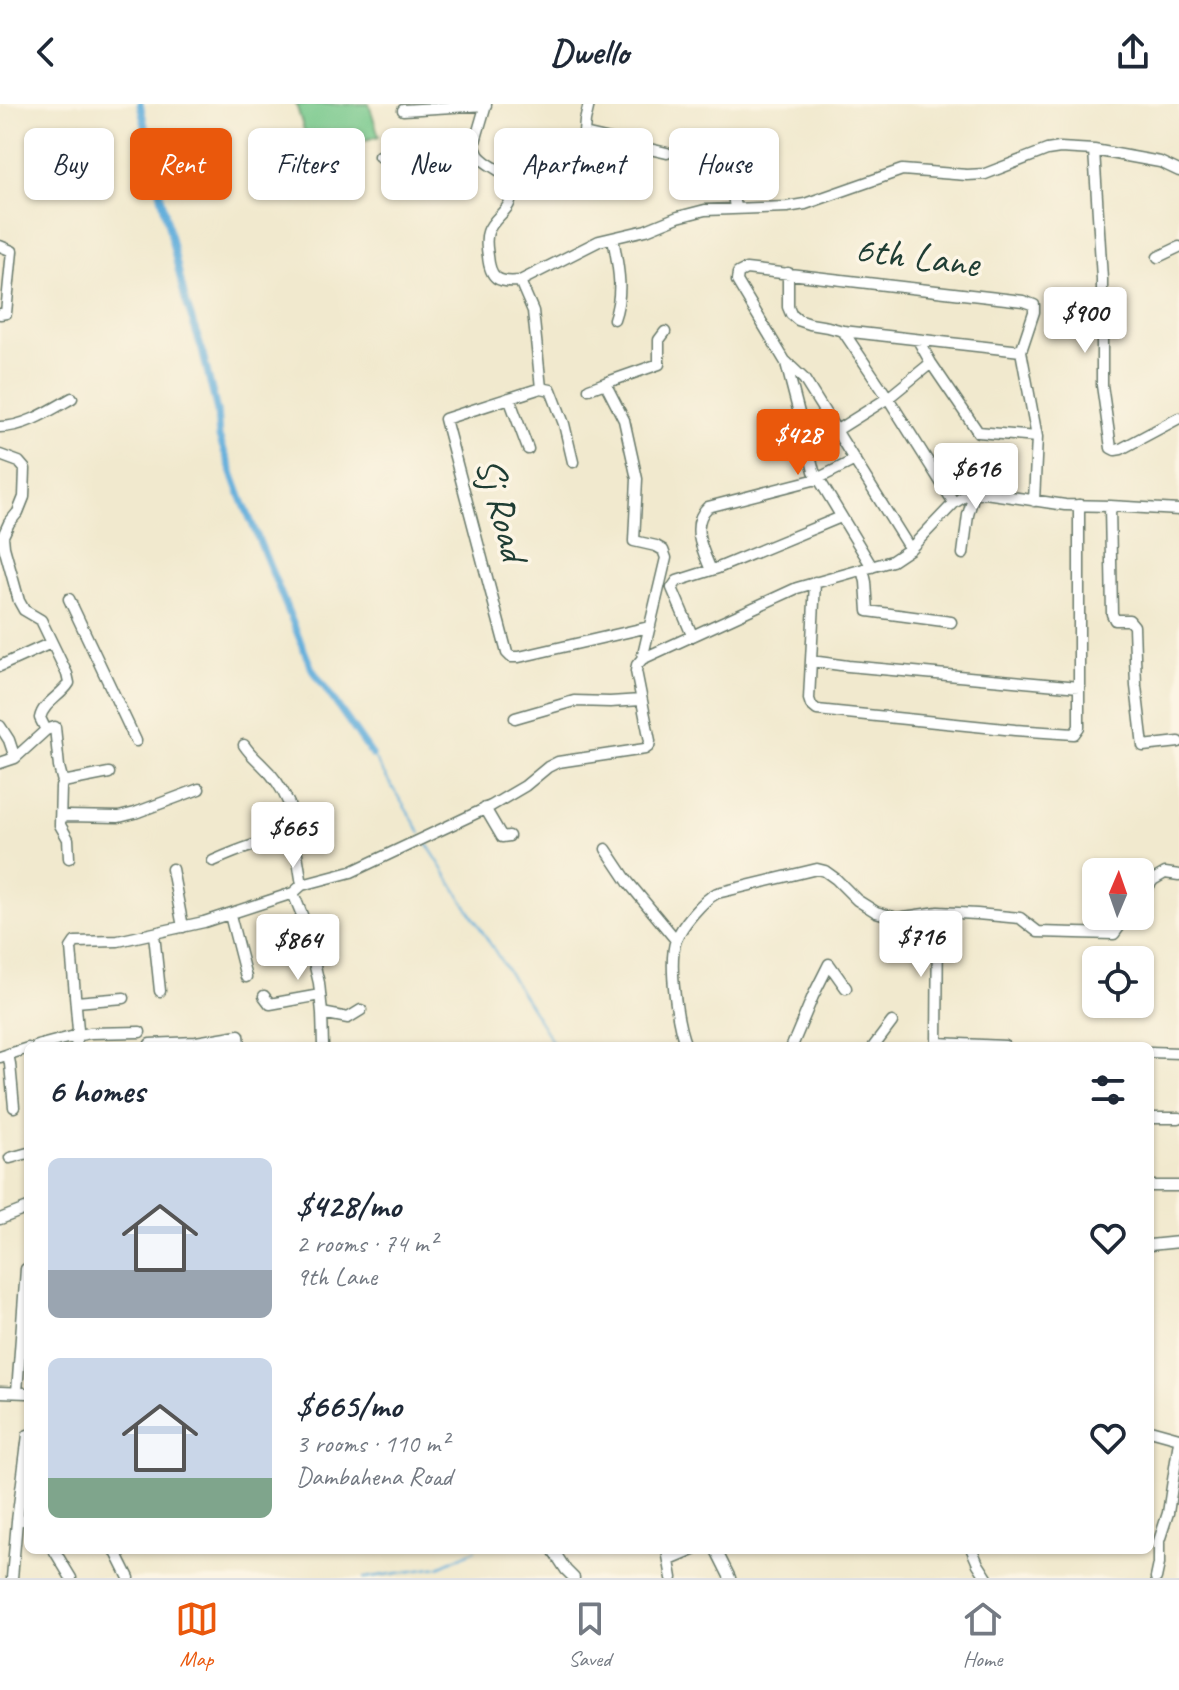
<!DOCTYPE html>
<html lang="en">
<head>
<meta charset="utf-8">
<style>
  :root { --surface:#fff; --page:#f2f2f3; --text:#1f2937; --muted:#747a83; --line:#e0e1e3; --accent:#ea580c }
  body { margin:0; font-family:Caveat,sans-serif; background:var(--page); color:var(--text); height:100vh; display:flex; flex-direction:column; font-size:30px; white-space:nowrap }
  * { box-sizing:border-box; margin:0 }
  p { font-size:26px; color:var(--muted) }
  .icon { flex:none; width:44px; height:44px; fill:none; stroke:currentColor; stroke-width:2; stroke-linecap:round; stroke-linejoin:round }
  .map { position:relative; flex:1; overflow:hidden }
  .drawer { position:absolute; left:24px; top:938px; width:1130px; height:512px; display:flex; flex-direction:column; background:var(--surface); border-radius:12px; box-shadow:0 2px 6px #0004 }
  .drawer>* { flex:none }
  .top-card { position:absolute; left:24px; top:24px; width:1132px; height:72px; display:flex; gap:16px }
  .needle { width:52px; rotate:2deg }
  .fabs { position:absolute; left:1082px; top:754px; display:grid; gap:16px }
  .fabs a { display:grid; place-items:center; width:72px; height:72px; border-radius:12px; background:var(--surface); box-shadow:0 2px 6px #0004; font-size:40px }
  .price { position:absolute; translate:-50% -68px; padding:0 18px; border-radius:8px; background:#fff; color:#222; font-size:26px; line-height:52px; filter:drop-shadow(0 2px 4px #0008) }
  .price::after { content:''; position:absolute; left:50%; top:48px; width:24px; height:18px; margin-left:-12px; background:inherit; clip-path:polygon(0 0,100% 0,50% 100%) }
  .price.active { background:var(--accent); color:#fff }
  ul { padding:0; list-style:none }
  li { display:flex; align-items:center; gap:24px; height:200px; padding:0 24px }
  li span { display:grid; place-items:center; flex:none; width:224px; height:160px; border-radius:12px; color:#555 }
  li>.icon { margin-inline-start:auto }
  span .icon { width:96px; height:96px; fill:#fffc; stroke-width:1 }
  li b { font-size:34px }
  h2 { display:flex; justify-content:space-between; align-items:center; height:96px; padding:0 24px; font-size:34px }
  .tag { padding:0 28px; border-radius:12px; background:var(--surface); box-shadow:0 2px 6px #0004; font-size:28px; line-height:72px }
  .tag.active { background:var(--accent); color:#fff }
  header { display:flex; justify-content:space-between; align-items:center; height:104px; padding:0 24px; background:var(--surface); font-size:36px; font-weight:700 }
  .tabs { display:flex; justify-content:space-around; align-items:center; height:112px; border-top:2px solid var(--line); background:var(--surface); font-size:22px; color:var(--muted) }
  .tabs a { display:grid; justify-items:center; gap:4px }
  .tabs .active { color:var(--accent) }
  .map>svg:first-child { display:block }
</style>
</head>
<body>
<header><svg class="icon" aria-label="back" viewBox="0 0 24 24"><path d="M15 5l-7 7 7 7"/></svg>Dwello<svg class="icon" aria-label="share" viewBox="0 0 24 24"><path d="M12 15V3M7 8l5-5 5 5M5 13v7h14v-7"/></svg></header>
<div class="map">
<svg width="1179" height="1474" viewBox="0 0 1179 1474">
  <rect width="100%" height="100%" fill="#fcf5e5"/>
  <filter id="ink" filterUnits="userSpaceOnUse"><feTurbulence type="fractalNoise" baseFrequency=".0125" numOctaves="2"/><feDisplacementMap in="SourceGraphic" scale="16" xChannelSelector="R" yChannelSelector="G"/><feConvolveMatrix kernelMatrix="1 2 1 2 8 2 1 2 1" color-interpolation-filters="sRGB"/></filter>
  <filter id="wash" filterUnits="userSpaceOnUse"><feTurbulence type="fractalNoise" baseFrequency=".006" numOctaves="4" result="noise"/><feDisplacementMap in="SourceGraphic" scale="32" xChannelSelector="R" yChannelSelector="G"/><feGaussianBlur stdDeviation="1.8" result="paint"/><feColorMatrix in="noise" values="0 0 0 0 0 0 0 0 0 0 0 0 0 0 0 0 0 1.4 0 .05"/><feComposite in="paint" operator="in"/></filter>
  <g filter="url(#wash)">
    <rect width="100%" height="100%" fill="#f1e9ce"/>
    <path fill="#75c78a" stroke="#4a825f" stroke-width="2" d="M296,0h73l10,32 -67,20z"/>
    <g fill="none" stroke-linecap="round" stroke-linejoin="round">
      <path stroke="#62aedb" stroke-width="2" d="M372,651l49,78
        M427,740l128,202
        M364,1474l75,-11 36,-17"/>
      <path stroke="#62aedb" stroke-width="7" d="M140,0l45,195 17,51 15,61 2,26 22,60 71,172 60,86"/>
    </g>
  </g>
  <g filter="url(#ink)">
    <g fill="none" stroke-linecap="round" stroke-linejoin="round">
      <defs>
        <path id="minor" d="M486,0l-12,41c2,4 3,8 5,11 13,15 28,11 32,35 3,19 -18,25 -23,41 -3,8 -1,16 0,24 2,23 10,27 32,25l79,-40 47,-11 32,-13 27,-7 82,-3 18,-3 97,-34 65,5 18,-1 62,-24 13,-2 34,2 66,12 19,9
          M403,6l83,-5
          M584,30l83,19
          M724,31l11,73
          M1094,46l8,129v106l9,63 4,2 6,-1 58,-31
          M379,52l46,-12 49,1
          M581,62l4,-45 4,-17
          M613,134c5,28 11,53 1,81
          M0,142l12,5 -6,62 -6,1
          M1158,153l21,-10
          M788,169v34l3,7 7,6 12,4 18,3 15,4 45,67 66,105
          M520,177l13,30 8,77
          M843,227l178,20
          M918,236l13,23 47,69 59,5
          M786,259l28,108 58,96
          M605,279l54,-19v-24l6,-8
          M589,285l16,-6 19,37 13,59 -3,62 22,5 7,4 3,8 -24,101
          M509,294l19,51
          M0,323c25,0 51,-17 72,-29
          M837,326l51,-32 43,-35
          M0,351l19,7 6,7 -1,28 -6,15 -9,11 -6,13 1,11 15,54 5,9 17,10 26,54 2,9c-8,13 -26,20 -29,35l6,12 -31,28 -15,5
          M573,358l-9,-38 -13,-34 -10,-2 -96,31 62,234 4,4h8l130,-30
          M1110,402l2,108 3,6h14l5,6 2,60 7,60 36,-4
          M910,445l-106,-170 -19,-18 -48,-80 1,-8 8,-4 277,32 11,4v7l-13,39 16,86 -3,64
          M963,450l5,-39 6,-21
          M863,465l3,13 2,29 83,11
          M711,466c-8,-19 -22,-45 -3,-63l109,-28 38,-19
          M815,478l-6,117 2,6 6,5 198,20 59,4 5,-7v-222
          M69,495l67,142
          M692,531l-20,-47 5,-7 41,-13 123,-51
          M811,557l37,5 231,21
          M0,562l51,-23
          M515,614l59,-17 36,1 31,-2
          M0,622l9,14 6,18
          M46,626l9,-3 4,40 4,15 46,-9
          M244,641c6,9 11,13 18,20 11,10 21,25 27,39l13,81
          M63,678l-2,5 -1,38 8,14 1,19
          M485,704l17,29 7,-1
          M60,714l7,-2 52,1 16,-4 64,-24
          M606,745l22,33 48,58
          M213,757c25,-11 52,-22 80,-23
          M172,765l11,58
          M293,789l9,22 3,22 7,17 7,29 3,30 1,33
          M1140,794l13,-18 12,-7 14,2
          M230,811l16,62
          M154,830l6,57
          M264,892l6,8 50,-9
          M76,898l48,-4
          M322,909l26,5 13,-8
          M937,939l68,3
          M37,942l38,-10 3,-6 -7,-82 4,-6 43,-1 86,-19 89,-29 9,-8 49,-13 140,-66 34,-20 23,-19 10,-5 87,-13 4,-3 1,-5 -14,-70 1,-6 5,-6 155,-71 95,-27 18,-12 44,-46 11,-7 20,-3 80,12 45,1 69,4
          M77,942l-2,-10 15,-3 50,-1
          M149,942l1,-2 46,-2 43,-7 1,11
          M686,942c-9,-21 -18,-84 -10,-106 6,-15 27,-40 41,-47l100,-24 8,2 11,8 21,21 19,12 21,6 41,-6 39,2 43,4 18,14 76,2 13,-18
          M792,942l21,-50 16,-32 17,24
          M874,942l18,-24
          M937,942l1,-134
          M1150,948l29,1
          M8,950l2,10 4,43
          M0,953l28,-9
          M1150,1014h29
          M10,1054l18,-5
          M1150,1082h29
          M0,1115l28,-11
          M1150,1141l29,-3
          M0,1288l28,1
          M17,1288l9,-123
          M1150,1326l29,8
          M28,1331l-11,86 11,-2
          M54,1446l17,28
          M115,1446l14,28
          M553,1446l13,20 8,8
          M667,1446l5,28
          M716,1446l14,28
          M972,1446l6,14 9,14
          M670,1456l24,-10
          M12,1474l5,-57
          M1156,1474l3,-14v-23l9,-28 11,-72"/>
      </defs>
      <use href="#minor" stroke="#68796a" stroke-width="13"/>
      <use href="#minor" stroke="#fff" stroke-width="10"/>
    </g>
  </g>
  <g text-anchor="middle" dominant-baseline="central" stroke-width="7" stroke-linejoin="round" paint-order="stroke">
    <g font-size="40" fill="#1f3d34" stroke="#fcf5e5">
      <text transform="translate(917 152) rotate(7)">6th Lane</text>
      <text transform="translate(502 405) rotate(75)">Sj Road</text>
    </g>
  </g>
</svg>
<div class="fabs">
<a><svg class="needle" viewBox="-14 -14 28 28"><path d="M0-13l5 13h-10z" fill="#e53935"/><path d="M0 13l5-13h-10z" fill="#747a83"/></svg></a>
<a><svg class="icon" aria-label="locate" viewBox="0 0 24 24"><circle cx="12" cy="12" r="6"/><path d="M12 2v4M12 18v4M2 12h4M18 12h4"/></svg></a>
</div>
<b class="price" style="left:1085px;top:251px">$900</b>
<b class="price active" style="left:798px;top:373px">$428</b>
<b class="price" style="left:976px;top:407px">$616</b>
<b class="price" style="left:293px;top:766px">$665</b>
<b class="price" style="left:921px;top:875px">$716</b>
<b class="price" style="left:298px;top:878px">$864</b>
<div class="top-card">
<a class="tag">Buy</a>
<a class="tag active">Rent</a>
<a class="tag">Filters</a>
<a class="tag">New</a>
<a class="tag">Apartment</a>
<a class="tag">House</a>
</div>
<section class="drawer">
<h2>6 homes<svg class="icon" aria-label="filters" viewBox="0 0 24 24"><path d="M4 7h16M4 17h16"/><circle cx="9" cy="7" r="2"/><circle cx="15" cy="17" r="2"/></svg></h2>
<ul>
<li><span style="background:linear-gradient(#c9d6e8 70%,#9aa5b1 0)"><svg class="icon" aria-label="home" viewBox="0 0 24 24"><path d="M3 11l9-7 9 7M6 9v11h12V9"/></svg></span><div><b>$428/mo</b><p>2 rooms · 74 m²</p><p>9th Lane</p></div><svg class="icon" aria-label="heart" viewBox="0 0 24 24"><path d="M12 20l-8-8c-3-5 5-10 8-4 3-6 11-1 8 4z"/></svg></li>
<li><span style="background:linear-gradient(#c9d6e8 75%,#7fa58c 0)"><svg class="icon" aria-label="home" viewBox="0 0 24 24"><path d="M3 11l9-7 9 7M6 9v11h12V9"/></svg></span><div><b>$665/mo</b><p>3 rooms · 110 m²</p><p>Dambahena Road</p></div><svg class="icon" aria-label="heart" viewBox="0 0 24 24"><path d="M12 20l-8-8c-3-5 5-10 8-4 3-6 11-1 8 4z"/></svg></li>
</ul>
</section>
</div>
<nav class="tabs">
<a class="active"><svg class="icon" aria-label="map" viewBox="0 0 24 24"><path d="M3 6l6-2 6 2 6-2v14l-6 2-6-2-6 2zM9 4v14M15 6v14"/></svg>Map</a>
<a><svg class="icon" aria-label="saved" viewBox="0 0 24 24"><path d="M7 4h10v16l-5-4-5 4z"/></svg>Saved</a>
<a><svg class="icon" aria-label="home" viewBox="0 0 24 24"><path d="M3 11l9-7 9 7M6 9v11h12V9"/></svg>Home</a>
</nav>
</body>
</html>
